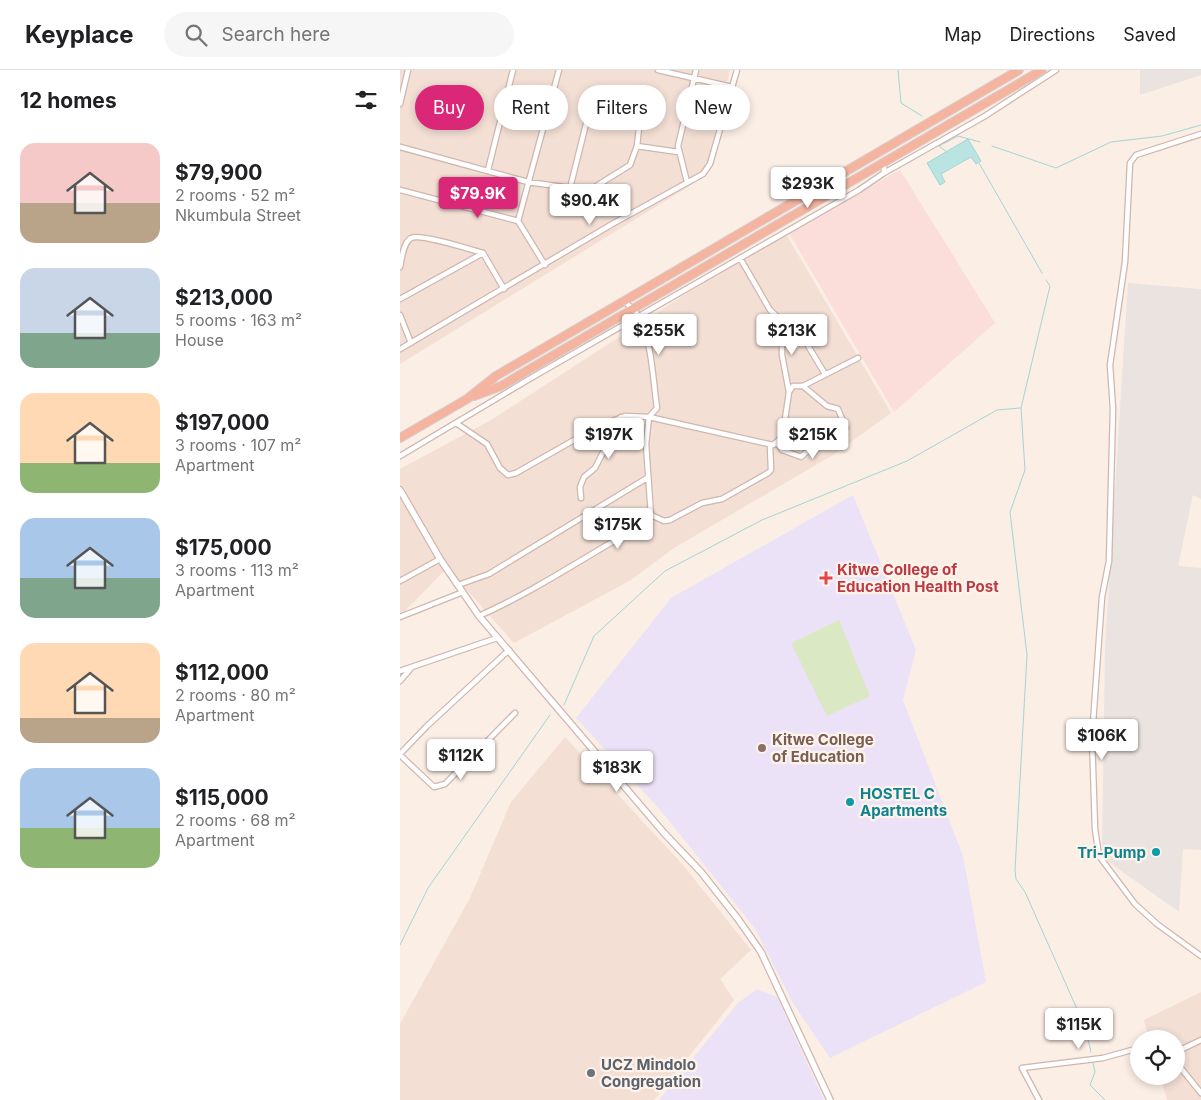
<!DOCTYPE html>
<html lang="en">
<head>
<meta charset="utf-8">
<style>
  :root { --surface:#fff; --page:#f6f6f6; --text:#202124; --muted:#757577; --line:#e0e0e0; --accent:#db2777 }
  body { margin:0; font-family:Inter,sans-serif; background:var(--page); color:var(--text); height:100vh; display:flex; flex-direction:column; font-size:19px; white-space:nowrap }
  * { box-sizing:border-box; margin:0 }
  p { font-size:16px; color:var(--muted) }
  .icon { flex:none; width:28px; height:28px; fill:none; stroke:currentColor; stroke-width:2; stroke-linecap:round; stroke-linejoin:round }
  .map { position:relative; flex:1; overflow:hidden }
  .details { display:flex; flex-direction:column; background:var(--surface); width:400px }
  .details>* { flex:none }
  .banner { position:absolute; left:15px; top:15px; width:475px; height:45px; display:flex; gap:10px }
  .buttons { position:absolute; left:730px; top:960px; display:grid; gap:10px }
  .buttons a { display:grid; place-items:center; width:55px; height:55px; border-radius:50%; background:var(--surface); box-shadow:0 2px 8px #0003; font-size:25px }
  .price { position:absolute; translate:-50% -42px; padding:0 11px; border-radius:5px; background:#fff; color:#222; font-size:16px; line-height:32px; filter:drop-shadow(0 1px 2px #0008) }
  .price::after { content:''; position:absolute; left:50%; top:30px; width:15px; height:11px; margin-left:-8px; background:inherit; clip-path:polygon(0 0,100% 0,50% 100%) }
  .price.selected { background:var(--accent); color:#fff }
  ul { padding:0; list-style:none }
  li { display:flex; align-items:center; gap:15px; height:125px; padding:0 20px }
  li span { display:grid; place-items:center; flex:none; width:140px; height:100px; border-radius:15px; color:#555 }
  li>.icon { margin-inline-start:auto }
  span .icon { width:60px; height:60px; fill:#fffc; stroke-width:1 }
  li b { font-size:21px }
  h2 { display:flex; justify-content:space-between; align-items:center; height:60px; padding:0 20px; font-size:21px }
  .chip { padding:0 18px; border-radius:22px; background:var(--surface); box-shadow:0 2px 8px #0003; font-size:18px; line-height:45px }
  .chip.selected { background:var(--accent); color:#fff }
  header { display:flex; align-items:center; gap:30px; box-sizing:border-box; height:70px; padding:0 25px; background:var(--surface); border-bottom:1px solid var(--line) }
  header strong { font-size:24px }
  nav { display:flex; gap:28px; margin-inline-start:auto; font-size:18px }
  .search { width:350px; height:45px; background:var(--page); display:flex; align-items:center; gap:12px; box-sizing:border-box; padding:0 18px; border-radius:28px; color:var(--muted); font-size:19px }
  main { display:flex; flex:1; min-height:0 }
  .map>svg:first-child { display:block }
</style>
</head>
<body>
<header>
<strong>Keyplace</strong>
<div class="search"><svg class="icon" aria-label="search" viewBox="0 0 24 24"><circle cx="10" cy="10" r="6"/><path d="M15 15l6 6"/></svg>Search here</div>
<nav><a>Map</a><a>Directions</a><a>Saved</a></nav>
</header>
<main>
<section class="details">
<h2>12 homes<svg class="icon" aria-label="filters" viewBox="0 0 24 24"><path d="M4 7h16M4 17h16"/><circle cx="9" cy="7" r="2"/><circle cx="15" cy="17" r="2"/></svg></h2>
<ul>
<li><span style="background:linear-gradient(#f6c9c9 60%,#b9a48a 0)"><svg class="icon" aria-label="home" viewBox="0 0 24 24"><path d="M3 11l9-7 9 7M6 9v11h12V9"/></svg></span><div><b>$79,900</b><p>2 rooms · 52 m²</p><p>Nkumbula Street</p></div></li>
<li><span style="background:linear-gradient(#c9d6e8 65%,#7fa58c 0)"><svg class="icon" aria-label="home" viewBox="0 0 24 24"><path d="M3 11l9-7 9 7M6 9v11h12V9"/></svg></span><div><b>$213,000</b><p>5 rooms · 163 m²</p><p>House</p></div></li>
<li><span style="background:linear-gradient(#ffd9b3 70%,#8fb573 0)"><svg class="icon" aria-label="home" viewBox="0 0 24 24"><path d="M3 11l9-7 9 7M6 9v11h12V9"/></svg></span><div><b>$197,000</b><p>3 rooms · 107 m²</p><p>Apartment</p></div></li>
<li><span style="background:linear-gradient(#a9c7e8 60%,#7fa58c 0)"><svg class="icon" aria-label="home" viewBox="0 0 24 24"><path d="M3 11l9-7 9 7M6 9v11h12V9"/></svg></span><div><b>$175,000</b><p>3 rooms · 113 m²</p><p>Apartment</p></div></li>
<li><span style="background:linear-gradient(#ffd9b3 75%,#b9a48a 0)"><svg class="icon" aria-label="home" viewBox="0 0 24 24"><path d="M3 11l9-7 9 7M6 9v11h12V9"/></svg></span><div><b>$112,000</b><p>2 rooms · 80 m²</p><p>Apartment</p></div></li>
<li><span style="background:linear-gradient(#a9c7e8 60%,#8fb573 0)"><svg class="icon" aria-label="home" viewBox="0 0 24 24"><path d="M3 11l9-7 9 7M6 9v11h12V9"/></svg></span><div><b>$115,000</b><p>2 rooms · 68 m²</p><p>Apartment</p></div></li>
</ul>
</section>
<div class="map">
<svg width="801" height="1030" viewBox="0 0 801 1030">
  <rect width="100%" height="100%" fill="#fbeee5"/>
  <path fill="#f3dfd4" d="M0,0h330l-26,107 -304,187z
    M386,164l105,179 -58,42 -159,93 -43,32 -117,63 -67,-75 -47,48v-147l91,-49 198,-128z
    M165,667l118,128 68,85 -31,29 14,21 -80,100h-254v-76l70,-126 41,-96z
    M801,922v108h-34l-7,-24h16v-37h-27l-5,-19z"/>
  <path fill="#fbddd9" d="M500,100l95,153 -101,89 -105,-179z"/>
  <path fill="#ebe3df" d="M740,0h61v5l-61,20z
    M728,213l73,6v210l-8,-4 -15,71 23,2v282l-18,-1 -4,63 -77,-55 3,-209z"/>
  <path fill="#ebe2f8" d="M453,425l63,155 -13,50 60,156 23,126 -156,76 -36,-53 -40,-78 -92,-115 -86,-94 95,-120z
    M357,919l20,8 47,103h-165l79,-97z"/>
  <path fill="#dae8c4" d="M439,550l31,76 -43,20 -36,-73z"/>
  <path fill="#bae4e2" stroke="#a1d6d3" d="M568,69l13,22 -5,3 -5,-7 -30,17 4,8 -5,3 -13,-22z"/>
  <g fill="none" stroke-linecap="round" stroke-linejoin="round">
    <path stroke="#a1d6d3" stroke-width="1" d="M498,0l3,33 21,13
      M592,76l64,22 55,-26 51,-6 39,-11
      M547,82l-8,-6 19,-10 22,6
      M579,93l63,110
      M646,210l4,6 -29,122 4,62 -15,42 17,143 -12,215 1,9 9,13 60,135 6,25
      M164,635l30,-69 71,-65 97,-51 145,-59 90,-51 23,-2
      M0,875l28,-57 122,-173
      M693,993l2,9 -5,13 15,15"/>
    <defs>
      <path id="minor" d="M258,0l74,17
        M0,34l8,-34
        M801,64l-65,21 -6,8 -5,99 -15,103 3,44 -4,152 -7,36 -10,140 3,92 4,27 36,48 22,20 44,32
        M237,76l41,6
        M0,77l128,35 57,8h5l40,-25 7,-19 3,-27 -5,-10 -24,-8 -16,1 -5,6 -20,80
        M88,100l25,-100
        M484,103l101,-57 71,-46
        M287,112l-9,-36 18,-76
        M0,120l118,31 27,44
        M118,151l41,-151
        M340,188l30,52 37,34 18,30
        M0,197c2,-9 3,-24 11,-29 9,-5 61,12 72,15l21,36
        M0,229l83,-46
        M0,245l11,28
        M382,250v35l7,37
        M0,279l214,-126 89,-49 7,-10 27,-94
        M56,353l31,21 13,24 8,7 8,-2 81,-46 28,-11 24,1 124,28 7,-6 3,-6 6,-41 4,-6h10l55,-28
        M377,373l5,7 19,7 18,-16 27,-13 -8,-19 -11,-3 -24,-20
        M0,386l131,-78 328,-188 25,-17v-9
        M181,428l-1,-11 4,-10 11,-9 26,-51
        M251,445l13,6 6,-1 32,-17 20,-4 46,-26 3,-3 -1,-24
        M0,511l40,-22
        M58,515l31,-11 158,-96
        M79,546c45,-20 86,-46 128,-71 14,-8 34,-17 44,-30l-5,-71 3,-27 8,-9c-4,-29 -5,-63 -17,-90 -3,-6 -11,-12 -16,-17
        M0,547l63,-25
        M0,601l97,-33
        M0,611l12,-14
        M0,684l27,-28 82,-76
        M0,685l34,32 11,-3 70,-71
        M776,982l25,-12
        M776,992l25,31
        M639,1030l-17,-32 81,-10 36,-10"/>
      <path id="tertiary" d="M0,420l40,69 39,57 185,217 37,39 37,47 23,33 69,148"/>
      <path id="trunk" d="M74,326l27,-10 541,-316
        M0,368l67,-39 29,-23 523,-306"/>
    </defs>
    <use href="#minor" stroke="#cfb6af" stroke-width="7"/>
    <use href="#tertiary" stroke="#cfb6af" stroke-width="8"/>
    <use href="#trunk" stroke="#d8cecd" stroke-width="10"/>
    <use href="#minor" stroke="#fff" stroke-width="4.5"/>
    <use href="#tertiary" stroke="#fff" stroke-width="5.5"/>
    <use href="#trunk" stroke="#f5b49f" stroke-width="8"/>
  </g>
  <path fill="#e0444e" stroke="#fef3eb" stroke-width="2" d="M423.5 500.5h5v5h5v5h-5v5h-5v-5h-5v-5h5z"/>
  <circle fill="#8d6e63" stroke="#fef3eb" stroke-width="2" cx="362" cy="678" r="5"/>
  <g fill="#0f9aa8" stroke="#fef3eb" stroke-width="2">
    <circle cx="450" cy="732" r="5"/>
    <circle cx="756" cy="782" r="5"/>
  </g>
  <circle fill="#6b7280" stroke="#fef3eb" stroke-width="2" cx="191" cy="1003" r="5"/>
  <g text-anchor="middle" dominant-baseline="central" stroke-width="4.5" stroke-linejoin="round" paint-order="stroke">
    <g font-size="15" font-weight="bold" fill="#be3a42" stroke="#fef3eb" text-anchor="start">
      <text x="437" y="499">Kitwe College of<tspan x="437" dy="17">Education Health Post</tspan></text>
    </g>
    <g font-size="15" font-weight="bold" fill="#785e54" stroke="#fef3eb" text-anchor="start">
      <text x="372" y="669">Kitwe College<tspan x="372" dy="17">of Education</tspan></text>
    </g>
    <g font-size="15" font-weight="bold" fill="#0d838f" stroke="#fef3eb" text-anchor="start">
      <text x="460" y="723">HOSTEL C<tspan x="460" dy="17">Apartments</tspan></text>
      <text x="746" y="782" text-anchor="end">Tri-Pump</text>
    </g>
    <g font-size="15" font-weight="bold" fill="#5b616d" stroke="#fef3eb" text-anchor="start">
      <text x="201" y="994">UCZ Mindolo<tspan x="201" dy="17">Congregation</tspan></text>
    </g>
  </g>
</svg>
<div class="buttons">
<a><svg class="icon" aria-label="locate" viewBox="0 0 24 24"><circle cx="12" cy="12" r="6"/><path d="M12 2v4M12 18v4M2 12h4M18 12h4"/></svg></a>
</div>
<b class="price" style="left:408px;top:139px">$293K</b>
<b class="price selected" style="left:78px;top:149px">$79.9K</b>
<b class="price" style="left:190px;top:156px">$90.4K</b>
<b class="price" style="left:259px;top:286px">$255K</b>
<b class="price" style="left:392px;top:286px">$213K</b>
<b class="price" style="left:209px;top:390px">$197K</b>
<b class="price" style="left:413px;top:390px">$215K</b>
<b class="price" style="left:218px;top:480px">$175K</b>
<b class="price" style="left:702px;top:691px">$106K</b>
<b class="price" style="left:61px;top:711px">$112K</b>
<b class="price" style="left:217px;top:723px">$183K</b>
<b class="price" style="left:679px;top:980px">$115K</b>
<div class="banner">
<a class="chip selected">Buy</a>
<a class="chip">Rent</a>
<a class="chip">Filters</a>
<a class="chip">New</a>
</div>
</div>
</main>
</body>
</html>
